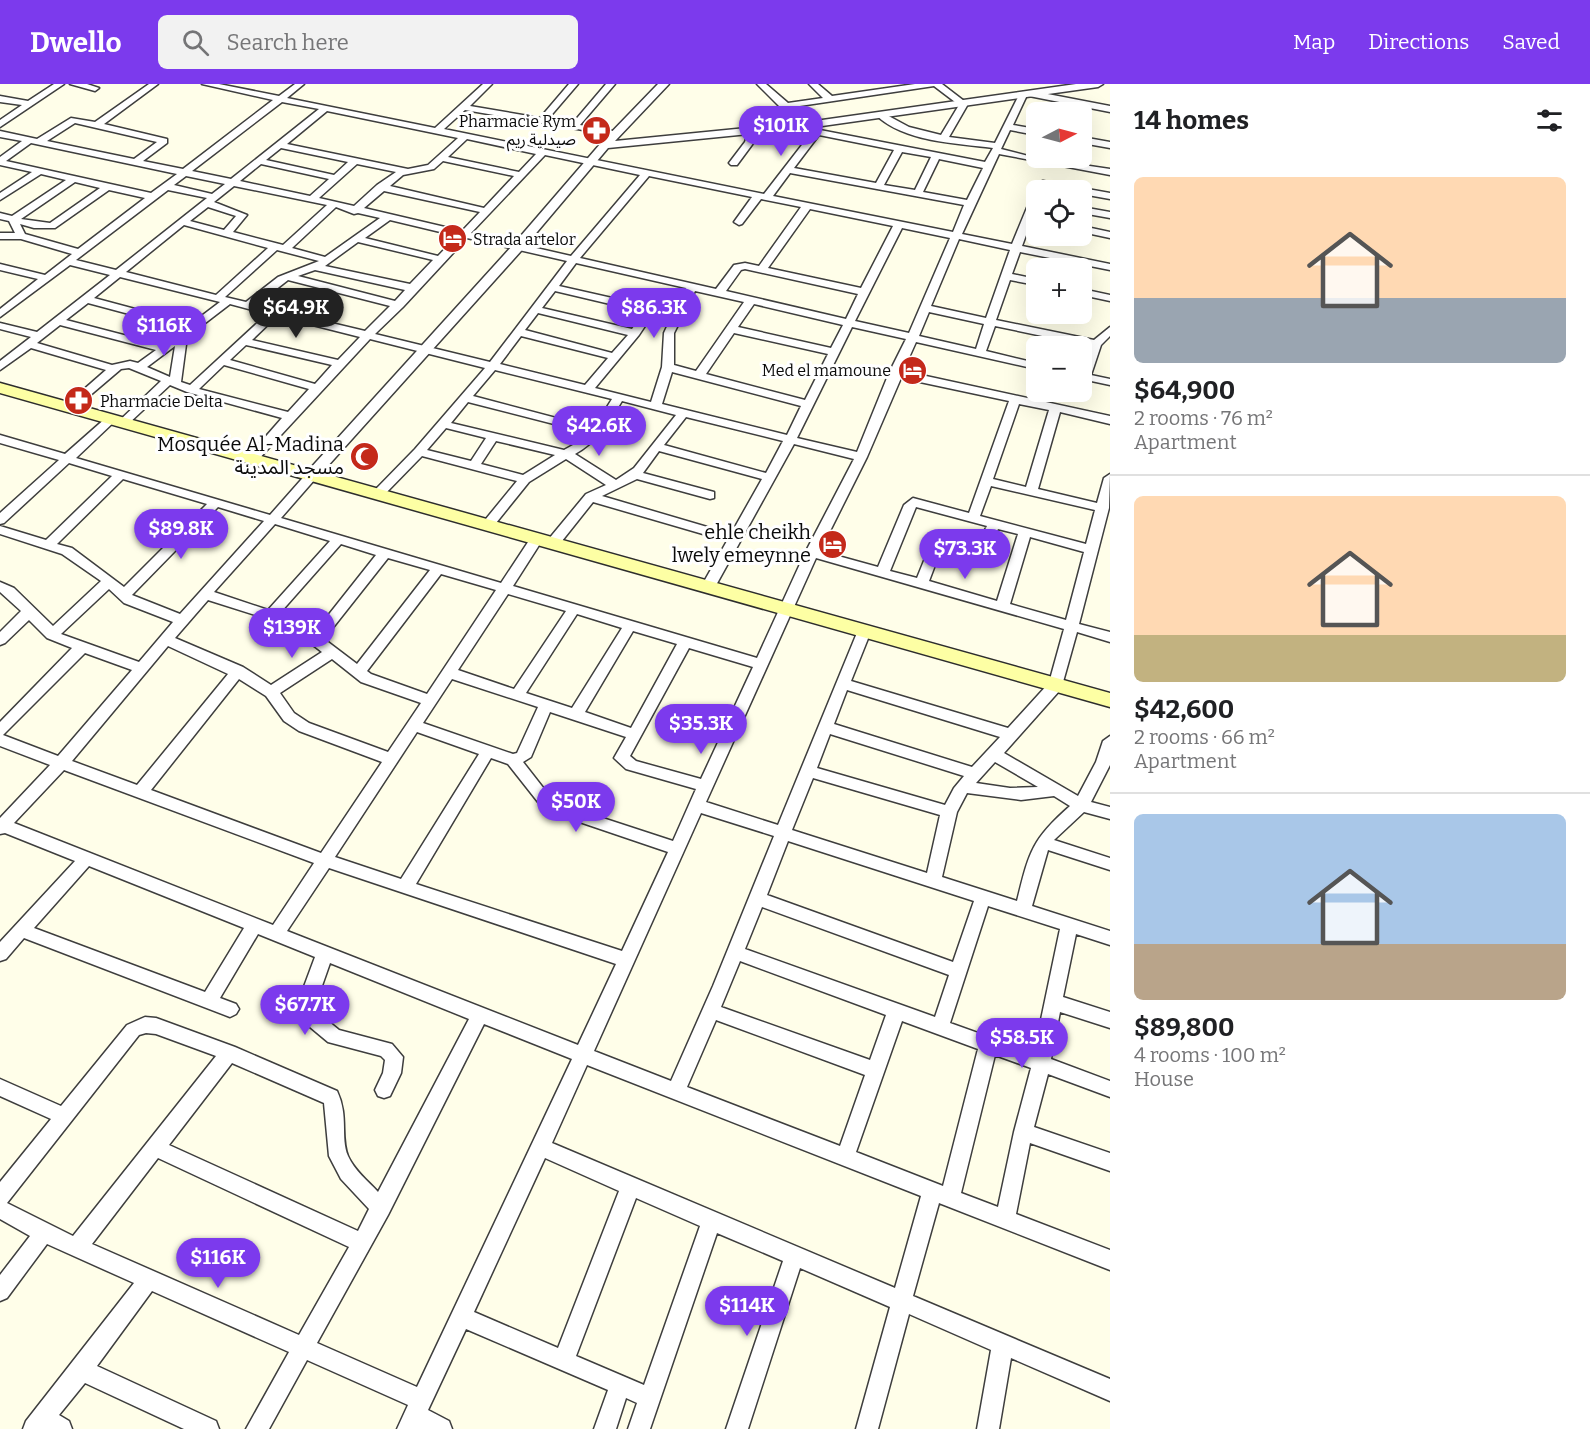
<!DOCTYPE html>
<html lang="en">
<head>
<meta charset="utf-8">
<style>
  :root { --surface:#fff; --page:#f2f2f2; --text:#202124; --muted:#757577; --line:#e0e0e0; --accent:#7c3aed }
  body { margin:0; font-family:Bitter,"Noto Sans Arabic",serif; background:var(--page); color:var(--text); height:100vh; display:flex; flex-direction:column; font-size:22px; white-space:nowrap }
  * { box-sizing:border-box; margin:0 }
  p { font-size:20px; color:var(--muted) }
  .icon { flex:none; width:33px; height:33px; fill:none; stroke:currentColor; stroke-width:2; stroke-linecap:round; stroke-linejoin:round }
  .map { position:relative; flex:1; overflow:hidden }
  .side { display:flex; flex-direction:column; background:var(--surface); width:480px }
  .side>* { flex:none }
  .needle { width:39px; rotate:84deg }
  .tools { position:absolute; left:1026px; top:18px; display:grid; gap:12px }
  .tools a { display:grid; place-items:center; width:66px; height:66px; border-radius:9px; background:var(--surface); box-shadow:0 6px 24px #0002; font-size:30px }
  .price { position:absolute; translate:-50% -51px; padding:0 14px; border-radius:21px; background:var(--accent); color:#fff; font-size:20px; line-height:39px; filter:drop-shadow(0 2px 3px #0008) }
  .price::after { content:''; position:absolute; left:50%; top:36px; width:18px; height:14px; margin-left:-9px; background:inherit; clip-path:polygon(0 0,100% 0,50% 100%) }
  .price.on { background:#222; color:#fff }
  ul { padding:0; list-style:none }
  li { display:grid; align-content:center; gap:12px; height:318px; padding:0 24px }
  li+li { border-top:2px solid var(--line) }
  li span { display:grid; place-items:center; height:186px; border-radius:9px; color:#555 }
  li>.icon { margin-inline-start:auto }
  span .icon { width:108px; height:108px; fill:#fffc; stroke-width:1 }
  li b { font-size:26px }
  h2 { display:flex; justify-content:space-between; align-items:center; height:72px; padding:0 24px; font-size:26px }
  header { display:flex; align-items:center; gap:36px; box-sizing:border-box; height:84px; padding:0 30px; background:var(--accent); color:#fff }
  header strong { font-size:28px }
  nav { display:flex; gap:33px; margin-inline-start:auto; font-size:21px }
  .search { width:420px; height:54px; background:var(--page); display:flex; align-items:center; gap:15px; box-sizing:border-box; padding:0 21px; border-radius:9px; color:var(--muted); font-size:22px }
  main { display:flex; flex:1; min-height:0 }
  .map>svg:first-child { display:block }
</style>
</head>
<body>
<header>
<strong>Dwello</strong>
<div class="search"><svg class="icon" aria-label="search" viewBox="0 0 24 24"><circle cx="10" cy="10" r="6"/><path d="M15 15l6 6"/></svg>Search here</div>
<nav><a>Map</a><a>Directions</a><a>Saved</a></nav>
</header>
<main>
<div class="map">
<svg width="1110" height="1345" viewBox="0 0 1110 1345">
  <rect width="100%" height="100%" fill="#fffee9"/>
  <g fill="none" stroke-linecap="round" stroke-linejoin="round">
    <defs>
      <path id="minor" d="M54,0h10l-64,43v-7l22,-15 -22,-3v-6l28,5z
        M70,0h17l12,4 -4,3z
        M149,0h9l-54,40 63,15v4l-24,18 40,8 90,-69 -71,-16h17l60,12 16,-12h9l-17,14 148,30 48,-44h9l-22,22 70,12 29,-34h9l-30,35 24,5 34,-40h9l-35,41 38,7v4l-153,-26 -21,19 320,65 48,-62 -31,-24 -24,-24h9l22,19 35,-5 -14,-14h9l14,12 83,-12h27l26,20 -19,33 46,6 24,-48 4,-3 4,3 -14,30 23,4v6l-26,-5 -9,19 35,9 74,11v6l-111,-21 -37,80 50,10 19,-46 5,-3v13l-14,38 88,18v6l-90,-18 -8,22 24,5v6l-26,-5 -14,40 98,20 16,-13v9l-9,9 -10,30 19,4v6l-28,-6v-9l8,-24 -95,-20 -9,25 50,12v6l-120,-27 -13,29 207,45v8l-50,-12 -22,77 59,14 7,-25 6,-4 -1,34 -30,116 31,8v10l-33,-10 -16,57 -57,64 74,43 18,-34 7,-21 7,-5v29l-19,37 19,5v12l-26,-7 -30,28 56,18v12l-62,-20 -16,56 78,25v14l-34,-11 -13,63 47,15v16l-50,-16 -9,47 59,22v16l-62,-23 -14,53 76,26v18l-80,-28 -14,71 94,36v20l-171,-67 -26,93 197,83v22l-99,-43 -12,71h-22l14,-79 -82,-36 -31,115h-22l34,-122 -90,-39 -52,161h-22l57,-168 -66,-28 -67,196h-22l9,-26 -11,-5 -10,31h-22l14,-39 -142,-61 -38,81 21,11 3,8h-55l11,-24 -101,-45 -38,69h-23l43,-77 -137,-61 -55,75 119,55 3,8h-35l-99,-46 -26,32 10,6 3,8h-49l3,-8 108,-138 -87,-39 -40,54 -7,3v-26l30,-39 -30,-17v-37l51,-63 -51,-23v-17l61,27 66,-81 18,-8 11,1 79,29 102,44c12,25 3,46 11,65 6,14 20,25 30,36l91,-173 -139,-56 -13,37 6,17 16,13 53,14 11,13 -2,16 -11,23 -6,2 -6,-2 -3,-6 8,-17 2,-13 -4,-4 -53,-14 -18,-15 -11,-27 16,-43 -57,-23 -38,64 16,6 3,5 -3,5 -6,3 -206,-79 -18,21 -6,2v-19l75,-81 -70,-28 -5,1v-16l50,-53 -50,-19v-24l72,-74 -25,-10 -18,-18 -24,23 -5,2v-13l21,-21 -21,-19v-10l14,6 39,38 48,-45 -39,-27 -62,-20v-8l46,14 66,-64 -43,-13 -65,60 -4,1v-11l59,-53 -59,-17v-8l65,19 42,-37h8v4l-39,37 194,57 38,-43h8v6l-35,40 220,65 31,-47h10l1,3 -30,47 244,72 48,-105 49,-94 -60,-15 -79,143 -7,4 -7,-4 26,-46 -134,-39 -35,44h-10l-1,-3 1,-3 38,-46 20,-9 -40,-26 -37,23 -37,46 -5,1 -6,-4 36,-44 -95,-25 -40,41h-8v-6l41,-42 70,-81 -115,-29 -114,123 -4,1 -6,-4 36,-41 -95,-26 -17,-7 -43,40h-8v-4l42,-40 -32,-13 -8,1 -47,40h-8v-4l40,-35 -75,-22 -31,22v-9l31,-24 -31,-8v-6l37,9 73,-57 -40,-10 -70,52v-8l38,-30 -38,-9v-6l45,11 27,-21 -51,-15h-21v-6h15l-6,-12 -9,-2v-6l12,3 54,-36 -25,-6 -41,26v-7l32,-21 -32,-7v-8l22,-16 -22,-4v-6l37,8 34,-21 24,4zM934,2l25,19 -18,30 -32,-8 -26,-14 -7,2c28,27 79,28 117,33l-8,14 -165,-32 -27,-23zM282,18l37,7 -88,70 -39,-8zM327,27l131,27 -30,27 -20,4 -121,-25zM75,39l82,19 -23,17 -87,-18zM819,51l75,15 -18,33 -82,-15zM467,55l69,15 -17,18 -71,-15zM31,59l146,31 -26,19 -145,-32zM281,64l67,14 -14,13 -68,-15zM902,68l29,5 -16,33 -31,-5zM545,71l95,20 -69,81 -100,-23zM939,75l44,9 -16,32 -44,-8zM443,77l71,15 -30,32 -94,-22 13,-11 31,-6zM261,80l68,15 -19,17 -70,-15zM357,80l39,8 -19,13 -23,21 -35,-8zM790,89l174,32 -11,27 -180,-36zM186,92l39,8 -13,10 -38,-9zM649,92l103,21 -18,25 5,3 3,-1 19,-25 40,8 -42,59 -14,-3 -11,2 -18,24 -136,-31zM75,98l25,6 -50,35 -29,-4zM234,102l93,19 -44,40 -50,-13 14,-17 -33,-13zM109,106l36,8 -67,51 -53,-15 -5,-10 14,4h21zM168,106l39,8 -91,72 -40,-10zM384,107l96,21 -18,19 -98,-23zM208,123l28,9 -12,14 -34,-9zM336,123l18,7 4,-1 22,5 -55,39 -33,-9zM810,125l83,17 -32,62 -93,-20zM390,136l67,16 -19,20 -73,-18zM184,141l84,23 -52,47 -90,-23zM902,144l48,10 -41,95 -54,-12zM467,154l100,23 -77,101 -115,-28 28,-27zM959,155l51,11 -24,68 -55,-12zM358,158l75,18 -23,24 -85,-18zM277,166l42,11 -41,16 -32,25 -21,-5zM576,179l110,25 -12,24 -115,-26zM745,185l113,25 -12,25 -120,-28 15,-21zM315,186l90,20 -10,11 -97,-25zM120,193l100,25 -29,22 -97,-26zM288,196l102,26 -25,25 -109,-26zM555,207l89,21 -12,17 -90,-21zM695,207l49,11 -48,69 -22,-6v-32zM88,219l97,26 -23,16 -96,-25zM230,220l37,10 -77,71 -9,-3 6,-45zM754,220l89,21 -12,23 -93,-21zM929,228l55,12 -8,25 -57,-13zM538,229l90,22 -16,18 -87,-23zM653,230l18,4 -7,15 -2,34 -11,35 -56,-14 44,-53zM277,232l83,21 -22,23 -86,-20zM60,241l96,25 -18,13 -8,-2 -18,4 -75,-22zM852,243l54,12 -17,34 -32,79 -60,-14zM734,249l94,21 -23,46 -99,-26zM521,252l87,22 -23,27 -85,-21zM246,261l86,20 -17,19 -85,-24zM175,262l-5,31 -23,-10zM224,281l85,24 -21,23 -89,-23zM495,286l117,29 -18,29 -121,-32zM672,288l129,34 -14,29 -125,-31zM901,294l108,23 -40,112 -56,-15 -9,7 -26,62 -58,-16 47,-94zM622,317l54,14 -42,53 -18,12 -41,-26c23,-13 33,-30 47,-53zM468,318l121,31 -7,7 -18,10 -113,-27zM1019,320l30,6 -23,77 -33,-8zM686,333l97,24 -17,32 -102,-28zM446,344l40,10 -15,23 -44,-11zM496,357l59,14 -32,20 -42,-11zM659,367l103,28 -31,55 -129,-38 35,-17 73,20 4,-1v-6l-71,-19zM123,395l84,25 -83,83 -52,-39 -15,-4zM991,402l104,24 -9,34 -106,-28zM218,423l46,14 -84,93 -48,-19zM916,423l71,19 -10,19 -34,-2 -13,3 -13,32 -27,-7zM275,440l55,17 -62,69 -54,-18zM998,445l20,5 -21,67 -68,-20 11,-29 46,1zM1030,453l54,15 -18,68 -56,-16zM341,460l35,11 -61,77 -18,-13 -17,-6zM388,474l42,12 -73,94 -33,-25zM816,474l248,71 -15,54 -41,45 -157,-47 20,-50 -2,-3h-10l-81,197 -72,-23zM441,490l55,16 -69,104 -56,-20 -4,-3zM109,505l15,14 49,19 -34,40 -78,-28zM508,510l58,17 -52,78 -56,-19zM208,516l79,25 35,27 -51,33 -28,-18 -68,-29zM577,530l45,14 -50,80 -46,-15zM633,547l44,13 -46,84 -46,-16zM168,562l60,28 -91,111 -65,-24zM689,564l64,19 -52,112 -65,-18 -6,-5zM85,569l47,17 -74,86 -55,-21zM332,575l29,23 60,21 -33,49 -79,-29 -15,-10 -14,-20zM239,595l27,17 18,25 15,10 83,31 -61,91 -170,-63zM452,595l86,28 -21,46 -4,1 -90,-31zM847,606l153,47 -28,30 -138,-43zM550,628l76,25 -12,21 12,11 70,20 -23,52 -107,-35 -18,-12 -25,-32 8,-5zM417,648l62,22 -78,125 -66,-22zM830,650l134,42 -10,12 -9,17 -128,-37zM491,674l17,6 30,38 18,12 112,38 -46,99 -206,-67zM995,678l43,25 -28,1 -34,-5zM64,686l250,93 -41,62 -259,-102zM813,694l127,37 -13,58 -135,-43zM967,709l54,7 33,-4 16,10c-39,34 -41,47 -53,95l-75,-24 15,-65zM701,729l73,23 -61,150 -42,95 -77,-30zM788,757l186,60 -21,61 -186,-67zM89,782l155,62 -39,64 -171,-64zM329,784l287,96 -38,81 -291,-114zM988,822l72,23 -26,124 -84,-30zM762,823l187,68 -14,42 -190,-68zM740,877l146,54 -16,45 -149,-53zM716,936l149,55 -25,71 -153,-59zM902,937l76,28 -35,137 -87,-34zM484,940l88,35 -155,328 -100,-44 71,-128zM146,949l10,1 60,22 -143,180 -66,-33 132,-168zM995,971l36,13 -17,64 -16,75 -37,-14zM232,979l92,40 5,53 12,23 28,30 -11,22 -189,-86zM587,981l334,131 -26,92 -343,-145zM158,1074l191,89 -50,88 -207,-91zM545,1074l74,33 -61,157 -84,-36zM636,1114l64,28 -56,159 -68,-29z
        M1032,7l78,15v6l-81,-16 -1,-2z
        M753,43l4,3 -3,12 -17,23h-6l-2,-2 16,-21 4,-12z
        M1082,53l28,5v6l-28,-5z
        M1043,97l67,12v6l-28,-5v-4l-42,-4v-4z
        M1082,123l28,5v6l-28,-5z
        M1082,142l28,6v6l-28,-6z
        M1082,205l28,6v6l-28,-6z"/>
      <path id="tertiary" d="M658,0h11l-54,57 193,-19 268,-38h27l-5,3 -290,41 -200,20 -87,103 -204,227h-10l-2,-3 2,-3 206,-227 88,-102z"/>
      <path id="secondary" d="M0,299l1110,310v14l-1110,-314z"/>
    </defs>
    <use href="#minor" stroke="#3e3e3e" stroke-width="3"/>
    <use href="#tertiary" stroke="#3e3e3e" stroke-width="3"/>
    <use href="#secondary" stroke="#2d2d2d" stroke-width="3"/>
    <use href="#minor" fill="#fff" fill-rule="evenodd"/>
    <use href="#tertiary" fill="#fff" fill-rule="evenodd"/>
    <use href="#secondary" fill="#fdffa4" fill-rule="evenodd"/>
  </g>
  <defs>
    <symbol id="pharmacy-disc" viewBox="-11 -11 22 22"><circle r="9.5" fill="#c4291a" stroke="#fff"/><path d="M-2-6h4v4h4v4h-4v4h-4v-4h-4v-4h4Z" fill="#fff"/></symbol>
    <symbol id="hotel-disc" viewBox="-11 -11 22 22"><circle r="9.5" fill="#c4291a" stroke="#fff"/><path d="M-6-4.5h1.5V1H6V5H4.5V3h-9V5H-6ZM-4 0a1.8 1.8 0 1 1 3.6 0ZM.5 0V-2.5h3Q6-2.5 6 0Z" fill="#fff"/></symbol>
    <symbol id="mosque-disc" viewBox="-11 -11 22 22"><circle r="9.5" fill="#c4291a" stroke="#fff"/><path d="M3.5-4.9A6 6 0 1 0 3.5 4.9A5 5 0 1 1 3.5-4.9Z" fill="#fff"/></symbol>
  </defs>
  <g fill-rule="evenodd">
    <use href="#pharmacy-disc" x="580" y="30" width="33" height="33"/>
    <use href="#hotel-disc" x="436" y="138" width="33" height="33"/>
    <use href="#hotel-disc" x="896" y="270" width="33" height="33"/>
    <use href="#pharmacy-disc" x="62" y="300" width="33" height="33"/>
    <use href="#mosque-disc" x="348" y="356" width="33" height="33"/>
    <use href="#hotel-disc" x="816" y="444" width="33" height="33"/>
  </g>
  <g text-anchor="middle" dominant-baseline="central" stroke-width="6" stroke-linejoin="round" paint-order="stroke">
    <g font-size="16" fill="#0b0b0b" stroke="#fff" text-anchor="end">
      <text x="576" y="37">Pharmacie Rym<tspan x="576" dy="18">صيدلية ريم</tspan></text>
      <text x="473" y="155" text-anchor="start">Strada artelor</text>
      <text x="891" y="286">Med el mamoune</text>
      <text x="100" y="317" text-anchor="start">Pharmacie Delta</text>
    </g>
    <g font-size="20" fill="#0b0b0b" stroke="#fff" text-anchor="end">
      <text x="344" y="360">Mosquée Al-Madina<tspan x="344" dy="23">مسجد المدينة</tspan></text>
      <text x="811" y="448">ehle cheikh<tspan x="811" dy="23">lwely emeynne</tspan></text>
    </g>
  </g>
</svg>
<div class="tools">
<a><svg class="needle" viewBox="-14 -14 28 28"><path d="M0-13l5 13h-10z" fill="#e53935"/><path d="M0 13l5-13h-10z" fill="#757577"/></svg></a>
<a><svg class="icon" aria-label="locate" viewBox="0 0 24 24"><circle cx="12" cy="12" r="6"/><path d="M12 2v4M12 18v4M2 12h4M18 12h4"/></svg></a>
<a>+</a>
<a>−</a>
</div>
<b class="price" style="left:781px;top:73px">$101K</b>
<b class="price on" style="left:296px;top:255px">$64.9K</b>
<b class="price" style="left:654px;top:255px">$86.3K</b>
<b class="price" style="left:164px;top:273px">$116K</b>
<b class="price" style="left:599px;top:373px">$42.6K</b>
<b class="price" style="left:181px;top:476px">$89.8K</b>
<b class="price" style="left:965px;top:496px">$73.3K</b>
<b class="price" style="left:292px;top:575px">$139K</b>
<b class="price" style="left:701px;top:671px">$35.3K</b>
<b class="price" style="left:576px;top:749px">$50K</b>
<b class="price" style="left:305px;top:952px">$67.7K</b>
<b class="price" style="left:1022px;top:985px">$58.5K</b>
<b class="price" style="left:218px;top:1205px">$116K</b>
<b class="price" style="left:747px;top:1253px">$114K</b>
</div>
<section class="side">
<h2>14 homes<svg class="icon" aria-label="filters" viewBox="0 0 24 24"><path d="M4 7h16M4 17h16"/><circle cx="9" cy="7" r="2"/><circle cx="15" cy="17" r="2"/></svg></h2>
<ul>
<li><span style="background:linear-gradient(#ffd9b3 65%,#9aa5b1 0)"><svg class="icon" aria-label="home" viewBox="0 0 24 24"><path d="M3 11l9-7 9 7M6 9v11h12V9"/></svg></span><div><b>$64,900</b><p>2 rooms · 76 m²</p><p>Apartment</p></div></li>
<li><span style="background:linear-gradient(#ffd9b3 75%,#c2b280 0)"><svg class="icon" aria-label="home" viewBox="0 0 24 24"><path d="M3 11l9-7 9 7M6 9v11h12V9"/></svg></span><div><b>$42,600</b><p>2 rooms · 66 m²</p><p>Apartment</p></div></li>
<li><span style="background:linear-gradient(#a9c7e8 70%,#b9a48a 0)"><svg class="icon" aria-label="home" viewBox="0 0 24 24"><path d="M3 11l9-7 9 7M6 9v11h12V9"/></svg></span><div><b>$89,800</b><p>4 rooms · 100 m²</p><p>House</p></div></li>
</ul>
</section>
</main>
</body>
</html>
